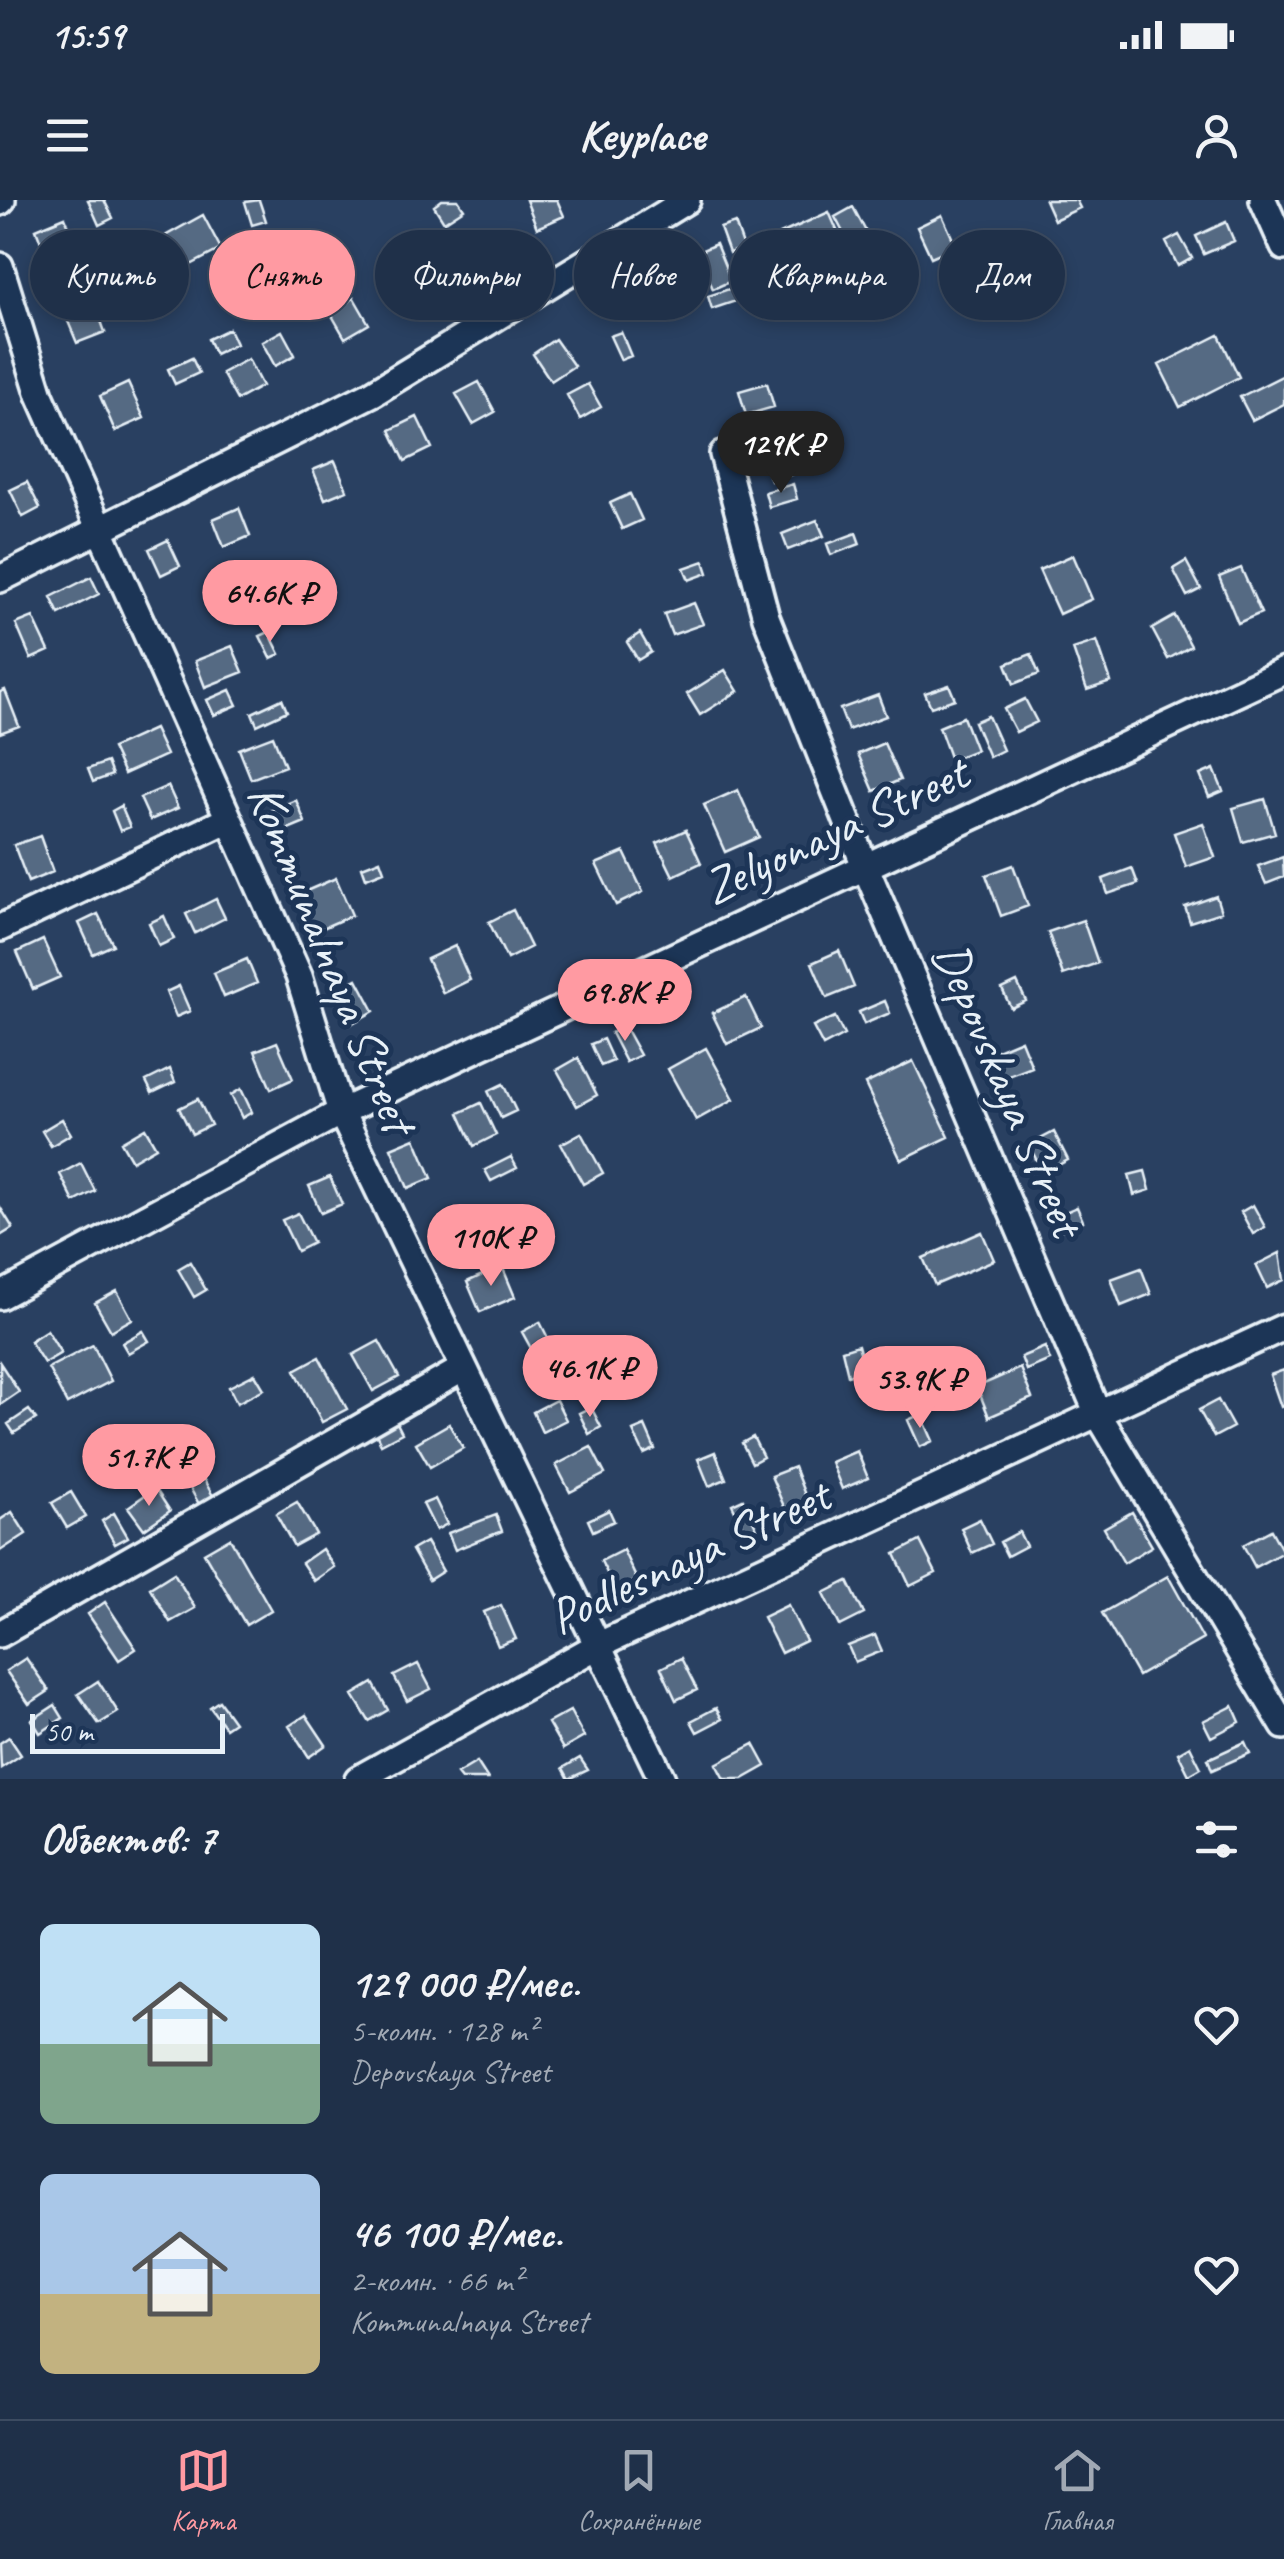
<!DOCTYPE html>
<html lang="ru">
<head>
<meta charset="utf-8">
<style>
  :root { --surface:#1f3049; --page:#2c3c53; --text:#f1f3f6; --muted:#a1a9b4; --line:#3c4b61; --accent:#ff9aa2 }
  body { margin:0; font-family:Caveat,sans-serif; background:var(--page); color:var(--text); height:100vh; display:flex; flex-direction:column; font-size:38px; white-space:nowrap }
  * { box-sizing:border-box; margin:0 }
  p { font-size:32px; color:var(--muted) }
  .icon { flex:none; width:55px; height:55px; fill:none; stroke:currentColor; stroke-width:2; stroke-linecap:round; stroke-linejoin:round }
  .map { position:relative; height:1579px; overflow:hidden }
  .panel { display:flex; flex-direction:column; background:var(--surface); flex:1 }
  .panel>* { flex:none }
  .guide { position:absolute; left:30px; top:30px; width:1225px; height:90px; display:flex; gap:20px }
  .scale { position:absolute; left:30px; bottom:25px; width:195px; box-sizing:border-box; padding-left:10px; border:5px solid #e8f1f8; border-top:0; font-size:28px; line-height:35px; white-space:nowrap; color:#e8f1f8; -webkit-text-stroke:8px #1d3557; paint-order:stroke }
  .price { position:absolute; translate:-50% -85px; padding:0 22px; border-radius:35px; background:var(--accent); color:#111; font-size:32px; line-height:65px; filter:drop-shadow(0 2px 5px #0008) }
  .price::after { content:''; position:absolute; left:50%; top:60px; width:30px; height:22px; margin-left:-15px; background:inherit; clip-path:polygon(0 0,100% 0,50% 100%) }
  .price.selected { background:#222; color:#fff }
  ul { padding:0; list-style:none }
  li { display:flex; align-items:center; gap:30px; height:250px; padding:0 40px }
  li span { display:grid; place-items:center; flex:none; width:280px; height:200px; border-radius:15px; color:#555 }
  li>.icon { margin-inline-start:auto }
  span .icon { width:120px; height:120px; fill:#fffc; stroke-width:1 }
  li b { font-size:42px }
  h2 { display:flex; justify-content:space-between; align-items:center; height:120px; padding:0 40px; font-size:42px }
  .tag { padding:0 35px; border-radius:45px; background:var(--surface); box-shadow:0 5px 15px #0003,0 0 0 2px var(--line); font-size:35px; line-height:90px }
  .tag.selected { background:var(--accent); color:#111 }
  .status { display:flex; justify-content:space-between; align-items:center; height:70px; padding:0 50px; background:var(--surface); direction:ltr }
  .status svg { height:28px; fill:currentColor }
  header { display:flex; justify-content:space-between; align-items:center; height:130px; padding:0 40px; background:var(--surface); font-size:45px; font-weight:700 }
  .tabs { display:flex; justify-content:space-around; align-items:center; height:140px; border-top:2px solid var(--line); background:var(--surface); font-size:28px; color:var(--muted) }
  .tabs a { display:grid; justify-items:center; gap:5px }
  .tabs .selected { color:var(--accent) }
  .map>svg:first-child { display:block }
</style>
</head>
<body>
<div class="status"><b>15:59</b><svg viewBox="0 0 49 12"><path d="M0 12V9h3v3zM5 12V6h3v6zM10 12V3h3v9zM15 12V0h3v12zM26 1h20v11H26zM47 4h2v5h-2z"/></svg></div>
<header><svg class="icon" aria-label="menu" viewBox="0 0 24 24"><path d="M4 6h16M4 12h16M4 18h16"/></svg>Keyplace<svg class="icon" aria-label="person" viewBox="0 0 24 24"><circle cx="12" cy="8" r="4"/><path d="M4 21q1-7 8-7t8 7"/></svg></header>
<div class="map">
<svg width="1284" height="1579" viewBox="0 0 1284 1579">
  <rect width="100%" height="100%" fill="#294061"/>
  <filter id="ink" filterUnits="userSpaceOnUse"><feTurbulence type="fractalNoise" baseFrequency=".01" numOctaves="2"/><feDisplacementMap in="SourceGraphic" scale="20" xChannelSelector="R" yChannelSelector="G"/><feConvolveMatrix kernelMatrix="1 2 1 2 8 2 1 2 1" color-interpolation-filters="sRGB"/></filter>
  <g filter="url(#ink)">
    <path fill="#556a83" stroke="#e8f1f8" stroke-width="2.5" d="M88,0h16l9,18 -14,7z
      M259,0l7,21 -14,4 -7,-23z
      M442,0h16l6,9 -20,13 -10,-16z
      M526,0h31l7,16 -27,12z
      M1045,0h31l4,8 -26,12z
      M853,7l19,36 -18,10 -19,-36z
      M829,12l19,43 -52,22 -18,-42z
      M203,15l18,34 -38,20 -18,-33z
      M942,15l14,31 -25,11 -14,-30z
      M65,17l10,24 -30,12 -9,-24z
      M1226,22l8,19 -30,13 -8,-18z
      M735,23l9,25 -15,5 -9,-25z
      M464,28l23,36 -28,18 -23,-36z
      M1179,35l13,23 -14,8 -12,-24z
      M716,44l15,37 -18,8 -15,-37z
      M408,64l22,35 -27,17 -22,-36z
      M874,65l13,26 -15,8 -13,-26z
      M756,76l9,28 -12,4 -9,-28z
      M81,85l5,12 -27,11 -5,-11z
      M732,88l4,13 -24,8 -4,-13z
      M354,98l15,26 -24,14 -15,-26z
      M96,107l9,25 -28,11 -10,-24z
      M229,129l7,15 -21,10 -7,-15z
      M282,131l13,24 -20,11 -13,-24z
      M621,132l10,24 -10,4 -11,-24z
      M1219,135l20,42 -59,30 -21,-42z
      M555,139l19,27 -23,15 -18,-27z
      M192,158l7,15 -24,11 -7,-15z
      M248,159l14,27 -25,14 -15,-27z
      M1284,175v29l-32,16 -12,-23z
      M479,182l16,30 -22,12 -17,-30z
      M128,183l16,35 -29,13 -15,-35z
      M767,183l7,24 -28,8 -7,-24z
      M588,184l13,23 -21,12 -13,-24z
      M417,217l15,31 -27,13 -15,-31z
      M805,245l8,23 -42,13 -7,-24z
      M335,261l12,29 -22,9 -12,-29z
      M27,282l13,26 -17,9 -13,-27z
      M793,284l4,15 -28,8 -4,-15z
      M630,294l12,26 -20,9 -12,-26z
      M239,308l11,28 -26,11 -11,-28z
      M817,320l7,16 -36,14 -6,-16z
      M856,333l4,11 -29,11 -4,-11z
      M168,340l12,26 -19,9 -12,-26z
      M1073,355l19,44 -33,15 -20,-44z
      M704,361l4,12 -19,7 -5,-12z
      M1186,361l15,28 -14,7 -14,-27z
      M1241,368l20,45 -23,10 -19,-46z
      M91,377l8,17 -40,20 -8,-17z
      M694,403l9,21 -31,11 -8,-21z
      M1175,416l16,30 -23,13 -16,-30z
      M33,417l16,34 -18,8 -15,-35z
      M269,432l11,22 -9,4 -11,-22z
      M640,433l11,19 -13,8 -11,-18z
      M1097,441l14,41 -24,8 -14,-41z
      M232,446l11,26 -38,15 -10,-26z
      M1031,454l8,20 -25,10 -8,-20z
      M725,470l13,21 -38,24 -13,-21z
      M949,485l6,14 -24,8 -6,-14z
      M5,490l14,36 -19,7v-41z
      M230,490l7,15 -23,10 -7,-15z
      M878,495l8,21 -38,14 -8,-21z
      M282,499l5,12 -30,14 -5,-12z
      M1025,499l12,23 -21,10 -12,-23z
      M988,516l15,34 -14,7 -15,-35z
      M963,517l13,33 -25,10 -12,-33z
      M154,529l12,26 -42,19 -12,-26z
      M273,536l12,30 -34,13 -12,-30z
      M884,543l16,37 -26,11 -16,-37z
      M107,562l5,13 -19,7 -5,-13z
      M1214,569l9,22 -14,6 -9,-22z
      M168,586l10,22 -28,12 -10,-22z
      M738,590l21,47 -34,15 -21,-47z
      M1265,599l10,34 -32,9 -10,-34z
      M296,600l9,22 -29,12 -9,-22z
      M121,606l9,21 -10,4 -8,-20z
      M1203,623l12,34 -29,10 -12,-34z
      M686,630l15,33 -28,13 -16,-33z
      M40,636l13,36 -25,10 -14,-37z
      M624,652l19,40 -27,13 -20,-41z
      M1283,657l1,20 -18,7 -8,-18z
      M380,660l4,11 -18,7 -4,-11z
      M1013,665l15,41 -27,10 -15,-41z
      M1132,668l6,16 -30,10 -5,-15z
      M336,678l16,37 -38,17 -17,-37z
      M1216,696l5,16 -31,10 -5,-15z
      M216,699l9,19 -30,15 -9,-19z
      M513,710l18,37 -24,12 -18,-37z
      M98,714l15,31 -20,9 -14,-31z
      M164,716l10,23 -15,7 -10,-23z
      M1083,720l15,43 -35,12 -15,-43z
      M43,740l17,37 -27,12 -16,-37z
      M455,746l15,34 -27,13 -16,-34z
      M839,751l15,36 -27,11 -15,-35z
      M247,759l10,24 -33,14 -10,-24z
      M357,779l17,32 -25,14 -18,-32z
      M1017,782l9,19 -15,7 -9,-19z
      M179,786l11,25 -14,6 -10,-25z
      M746,797l15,31 -34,16 -15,-31z
      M885,801l5,12 -26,11 -5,-12z
      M835,817l9,18 -21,11 -10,-19z
      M624,826l16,29 -14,7 -15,-29z
      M603,839l10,22 -12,5 -10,-22z
      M1021,840l11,27 -31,12 -11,-26z
      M277,842l16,37 -22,10 -16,-38z
      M706,848l28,51 -38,21 -28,-51z
      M578,858l19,37 -20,11 -20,-36z
      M913,861l36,76 -48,23 -36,-76z
      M170,869l5,13 -23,11 -6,-12z
      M503,884l13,27 -15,7 -13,-27z
      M241,889l11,23 -10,6 -11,-23z
      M198,899l13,26 -19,9 -13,-26z
      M481,903l15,32 -22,11 -15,-33z
      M62,919l9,15 -20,12 -9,-15z
      M145,928l11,19 -24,14 -11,-19z
      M1054,932l14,28 -25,13 -14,-28z
      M581,933l22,40 -20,11 -22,-40z
      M415,938l17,40 -24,10 -17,-40z
      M511,957l6,11 -26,13 -6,-11z
      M81,963l14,28 -21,11 -14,-28z
      M1145,971l5,19 -16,5 -5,-20z
      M330,977l12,27 -21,9 -12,-27z
      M1253,1005l12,22 -12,7 -12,-22z
      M0,1007l13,21 -13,8z
      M1077,1007l6,14 -29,12 -5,-14z
      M298,1013l15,30 -16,8 -15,-31z
      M982,1032l12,28 -59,25 -12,-27z
      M1280,1053l4,27 -17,8 -11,-23z
      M190,1062l16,28 -12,7 -16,-28z
      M502,1066l13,31 -35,15 -13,-30z
      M1141,1068l10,26 -30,12 -10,-27z
      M117,1091l15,28 -21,12 -16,-28z
      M540,1122l15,30 -17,9 -16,-29z
      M47,1130l14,23 -17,10 -14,-22z
      M143,1131l6,10 -21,12 -6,-10z
      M379,1141l20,36 -26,14 -20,-36z
      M93,1145l18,36 -44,23 -19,-36z
      M858,1145l7,25 -17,5 -6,-25z
      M1045,1147l5,13 -24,10 -5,-13z
      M319,1157l28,52 -25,13 -27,-52z
      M0,1163l19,29 -19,13z
      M1020,1168l12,30 -43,19 -12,-30z
      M1284,1170v36l-3,1 -11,-32z
      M255,1174l9,15 -27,14 -8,-16z
      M556,1200l10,20 -24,12 -9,-20z
      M1218,1200l15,27 -19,10 -15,-27z
      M591,1207l10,20 -12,7 -10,-21z
      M29,1210l7,9 -22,14 -6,-9z
      M921,1214l12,27 -13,6 -12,-27z
      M396,1221l6,12 -21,11 -6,-12z
      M449,1224l14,24 -33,19 -14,-24z
      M645,1226l10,23 -11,5 -11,-23z
      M753,1237l10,20 -11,6 -10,-20z
      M591,1247l14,27 -35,18 -14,-27z
      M857,1251l11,27 -26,11 -11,-27z
      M715,1252l11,27 -17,7 -11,-27z
      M794,1267l13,33 -22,9 -14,-33z
      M199,1271l14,25 -14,8 -14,-25z
      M155,1288l15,23 -26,18 -16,-22z
      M71,1292l15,25 -19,11 -15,-25z
      M435,1299l12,25 -11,6 -13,-26z
      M743,1299l15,32 -11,5 -15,-32z
      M297,1302l19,32 -22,12 -18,-32z
      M609,1310l5,11 -21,10 -5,-11z
      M12,1312l14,22 -26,17v-31z
      M1132,1312l20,34 -28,17 -20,-35z
      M114,1313l14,24 -13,7 -13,-23z
      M496,1315l6,16 -47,19 -7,-17z
      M980,1319l12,25 -20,9 -11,-25z
      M1271,1330l12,22 -28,15 -12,-22z
      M1019,1332l7,14 -19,10 -7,-14z
      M230,1338l41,72 -25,15 -42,-72z
      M920,1341l16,32 -26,13 -15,-32z
      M426,1342l17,29 -14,9 -17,-30z
      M322,1349l12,18 -20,14 -12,-18z
      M623,1350l14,30 -21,11 -15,-30z
      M174,1373l21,35 -25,14 -20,-34z
      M1168,1376l35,63 -65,37 -36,-63z
      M848,1381l16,33 -24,12 -16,-33z
      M105,1402l31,47 -17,11 -31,-46z
      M501,1405l15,34 -18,7 -14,-34z
      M788,1405l18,36 -25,12 -18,-36z
      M875,1435l7,16 -27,11 -7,-16z
      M26,1458l23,33 -20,13 -23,-33z
      M681,1458l16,32 -21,10 -15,-32z
      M418,1464l13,25 -24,12 -13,-25z
      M98,1481l20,31 -19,12 -21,-30z
      M373,1483l15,27 -19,11 -16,-26z
      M219,1501l15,21 -9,6 -15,-21z
      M55,1505l8,13 -23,15 -8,-13z
      M1233,1506l7,16 -29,15 -8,-16z
      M716,1508l6,11 -25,13 -6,-11z
      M570,1511l14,26 -21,12 -15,-26z
      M306,1515l20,30 -17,12 -20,-31z
      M9,1537l12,18 -20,13 -1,-25z
      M1245,1542l5,11 -38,17 -4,-11z
      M754,1544l12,22 -23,13h-19l-8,-15z
      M1190,1546l11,22 -12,7 -11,-22z
      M580,1558l8,12 -19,9 -6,-11z
      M477,1562l11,17h-27l-4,-5z"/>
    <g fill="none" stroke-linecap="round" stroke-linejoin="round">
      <defs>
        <path id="minor" d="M1263,0l21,47
          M0,2l2,-2
          M0,66l40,129 259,581 42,136 321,667
          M723,254l43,163 99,249 233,548 186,312
          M0,379l373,-186 314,-193
          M0,728l229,-109
          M0,1096l341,-184 943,-441
          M0,1434l464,-266
          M358,1579l239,-133 687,-319"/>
      </defs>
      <use href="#minor" stroke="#e8f1f8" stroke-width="32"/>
      <use href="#minor" stroke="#1d3557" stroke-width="25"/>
    </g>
  </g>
  <g text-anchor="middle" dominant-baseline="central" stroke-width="10" stroke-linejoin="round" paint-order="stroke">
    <g font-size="50" fill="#e8f1f8" stroke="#1d3557">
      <text transform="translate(835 630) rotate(-25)">Zelyonaya Street</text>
      <text transform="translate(332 758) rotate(68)">Kommunalnaya Street</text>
      <text transform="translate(1009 889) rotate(67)">Depovskaya Street</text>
      <text transform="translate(689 1356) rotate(-25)">Podlesnaya Street</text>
    </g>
  </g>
</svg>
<div class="scale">50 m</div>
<b class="price selected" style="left:781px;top:296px">129K ₽</b>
<b class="price" style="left:270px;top:445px">64.6K ₽</b>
<b class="price" style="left:625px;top:844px">69.8K ₽</b>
<b class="price" style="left:491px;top:1089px">110K ₽</b>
<b class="price" style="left:590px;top:1220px">46.1K ₽</b>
<b class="price" style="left:920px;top:1231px">53.9K ₽</b>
<b class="price" style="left:149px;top:1309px">51.7K ₽</b>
<div class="guide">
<a class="tag">Купить</a>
<a class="tag selected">Снять</a>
<a class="tag">Фильтры</a>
<a class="tag">Новое</a>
<a class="tag">Квартира</a>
<a class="tag">Дом</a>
</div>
</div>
<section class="panel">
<h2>Объектов: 7<svg class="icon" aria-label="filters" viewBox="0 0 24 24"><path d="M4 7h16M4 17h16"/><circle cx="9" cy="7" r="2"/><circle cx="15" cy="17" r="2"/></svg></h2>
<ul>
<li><span style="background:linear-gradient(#bfe0f5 60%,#7fa58c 0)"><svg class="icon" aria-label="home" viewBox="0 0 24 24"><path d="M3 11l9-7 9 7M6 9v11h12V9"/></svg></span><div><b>129 000 ₽/мес.</b><p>5-комн. · 128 m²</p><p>Depovskaya Street</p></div><svg class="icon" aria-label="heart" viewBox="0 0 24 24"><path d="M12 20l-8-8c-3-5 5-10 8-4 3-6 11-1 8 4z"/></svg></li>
<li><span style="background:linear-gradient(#a9c7e8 60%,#c2b280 0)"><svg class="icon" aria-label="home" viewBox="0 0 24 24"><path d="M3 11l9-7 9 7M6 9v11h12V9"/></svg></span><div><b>46 100 ₽/мес.</b><p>2-комн. · 66 m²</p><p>Kommunalnaya Street</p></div><svg class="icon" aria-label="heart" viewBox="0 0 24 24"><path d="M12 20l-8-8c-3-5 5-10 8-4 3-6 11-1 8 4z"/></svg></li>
</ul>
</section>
<nav class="tabs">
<a class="selected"><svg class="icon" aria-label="map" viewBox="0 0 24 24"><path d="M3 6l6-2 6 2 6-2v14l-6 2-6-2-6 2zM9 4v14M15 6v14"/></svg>Карта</a>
<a><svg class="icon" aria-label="saved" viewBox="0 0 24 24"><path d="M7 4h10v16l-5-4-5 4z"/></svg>Сохранённые</a>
<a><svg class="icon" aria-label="home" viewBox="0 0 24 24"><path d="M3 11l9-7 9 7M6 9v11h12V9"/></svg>Главная</a>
</nav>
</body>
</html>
